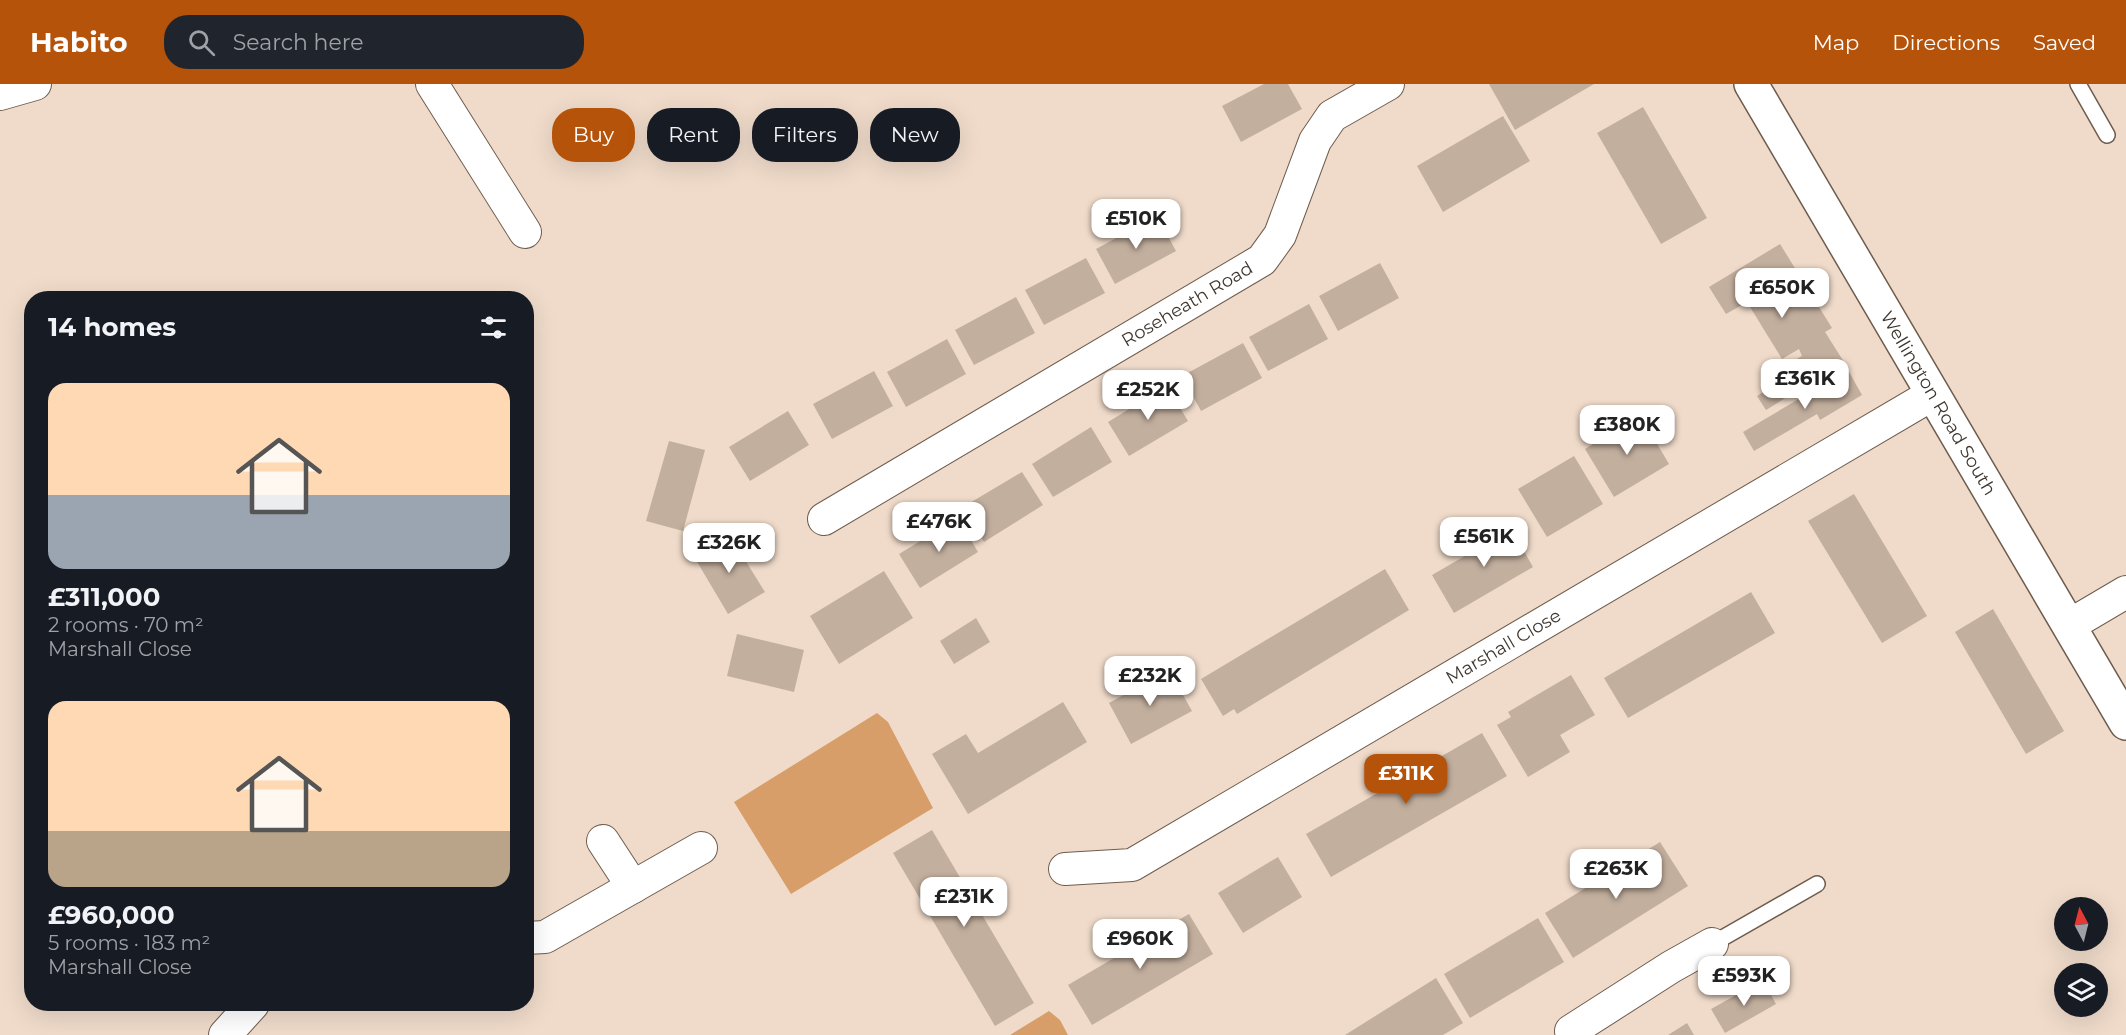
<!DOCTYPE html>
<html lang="en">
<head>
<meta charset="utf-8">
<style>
  :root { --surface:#171b24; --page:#20242c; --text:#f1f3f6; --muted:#9ea1a6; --accent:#b45309 }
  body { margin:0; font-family:Montserrat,sans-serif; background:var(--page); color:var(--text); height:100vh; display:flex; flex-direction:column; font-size:22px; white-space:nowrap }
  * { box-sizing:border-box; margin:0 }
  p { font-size:20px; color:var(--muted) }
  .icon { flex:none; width:33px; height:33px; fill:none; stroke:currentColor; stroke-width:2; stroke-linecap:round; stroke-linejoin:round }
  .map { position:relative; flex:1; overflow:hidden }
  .drawer { position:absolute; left:24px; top:207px; width:510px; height:720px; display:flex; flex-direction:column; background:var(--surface); border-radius:24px; box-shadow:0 6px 24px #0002 }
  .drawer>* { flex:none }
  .guide { position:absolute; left:552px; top:24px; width:570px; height:54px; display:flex; gap:12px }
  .needle { width:39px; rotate:353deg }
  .fabs { position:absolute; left:2054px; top:813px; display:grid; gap:12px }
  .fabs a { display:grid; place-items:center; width:54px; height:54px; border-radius:50%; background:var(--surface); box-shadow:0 6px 24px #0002; font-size:30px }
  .price { position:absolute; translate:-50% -51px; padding:0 14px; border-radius:12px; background:#fff; color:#222; font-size:20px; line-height:39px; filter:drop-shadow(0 2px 3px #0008) }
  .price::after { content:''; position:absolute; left:50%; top:36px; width:18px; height:14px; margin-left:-9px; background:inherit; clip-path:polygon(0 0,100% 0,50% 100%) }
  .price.selected { background:var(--accent); color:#fff }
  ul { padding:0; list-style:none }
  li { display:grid; align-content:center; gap:12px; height:318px; padding:0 24px }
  li span { display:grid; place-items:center; height:186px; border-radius:18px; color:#555 }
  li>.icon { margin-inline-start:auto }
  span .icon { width:108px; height:108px; fill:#fffc; stroke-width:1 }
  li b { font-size:26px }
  h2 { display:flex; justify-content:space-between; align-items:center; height:72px; padding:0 24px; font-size:26px }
  .pill { padding:0 21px; border-radius:24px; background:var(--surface); box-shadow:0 6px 24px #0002; font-size:21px; line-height:54px }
  .pill.selected { background:var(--accent); color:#fff }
  header { display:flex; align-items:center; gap:36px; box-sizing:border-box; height:84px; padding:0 30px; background:var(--accent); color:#fff }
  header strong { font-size:28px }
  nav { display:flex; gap:33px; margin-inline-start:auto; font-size:21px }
  .search { width:420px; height:54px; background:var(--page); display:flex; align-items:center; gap:15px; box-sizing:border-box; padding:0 21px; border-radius:24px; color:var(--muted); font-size:22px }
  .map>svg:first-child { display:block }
</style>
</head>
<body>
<header>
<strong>Habito</strong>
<div class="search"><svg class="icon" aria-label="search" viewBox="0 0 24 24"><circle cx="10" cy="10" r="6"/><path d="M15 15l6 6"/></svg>Search here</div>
<nav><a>Map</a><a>Directions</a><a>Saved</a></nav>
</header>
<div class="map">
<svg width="2126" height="951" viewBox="0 0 2126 951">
  <rect width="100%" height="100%" fill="#f0dbca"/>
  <path fill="#d89e69" d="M877,629l11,9 45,86 -142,86 -57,-92z
    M1049,927l11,9 8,15h-58z"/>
  <path fill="#c3af9e" d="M1264,0h24l14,25 -61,33 -19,-36z
    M1489,0h105l-79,46z
    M1643,23l64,111 -46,26 -64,-111z
    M1503,32l27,45 -87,51 -26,-46z
    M1157,132l19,35 -61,33 -19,-35z
    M1780,160l52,84 -7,4 19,30 -78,48 -9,-14 36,-23 -6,-9 15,-8 -3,-7 -17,10 -35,-57 -21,12 -17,-27z
    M1086,174l19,35 -61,32 -19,-35z
    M1380,179l19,35 -61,33 -19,-35z
    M1016,213l19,36 -61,32 -19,-35z
    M1309,220l19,35 -60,32 -19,-34z
    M947,255l19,35 -60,33 -19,-35z
    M1243,259l19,35 -61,33 -19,-35z
    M1848,286l14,25 -42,25 -3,-6 -63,37 -11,-19z
    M874,287l19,35 -61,33 -19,-35z
    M1167,302l21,35 -59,35 -21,-34z
    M788,327l21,34 -59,36 -21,-34z
    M1640,331l29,49 -55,33 -29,-48z
    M1091,343l21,35 -59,35 -21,-33z
    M669,357l36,9 -22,81 -37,-10z
    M1574,372l29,48 -56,33 -29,-48z
    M1022,388l21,33 -59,37 -21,-35z
    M1854,410l73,122 -45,27 -74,-122z
    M958,434l20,34 -58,36 -21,-34z
    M1505,434l28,49 -79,46 -22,-38 57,-33 -7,-10z
    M729,450l36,58 -37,22 -35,-59z
    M1385,485l24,41 -172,104 -3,-5 -11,7 -22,-37z
    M884,487l29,47 -74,46 -29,-48z
    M1751,508l24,41 -147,85 -24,-40z
    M1993,525l71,122 -38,23 -71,-122z
    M976,534l14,24 -36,22 -14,-23z
    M737,550l67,16 -10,42 -67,-16z
    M1169,586l23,41 -61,33 -22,-41z
    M1571,591l24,40 -35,20 10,17 -42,25 -31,-52 14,-8 -3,-5z
    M1063,618l24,40 -119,72 -36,-60 34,-20 12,19z
    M1482,649l25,43 -176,101 -25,-43z
    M932,746l102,173 -39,23 -102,-173z
    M1660,758l28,44 -115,72 -28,-45z
    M1278,773l24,40 -59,36 -25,-40z
    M1189,830l24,40 -121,71 -24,-40z
    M1538,834l26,44 -94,56 -26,-44z
    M1436,894l27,45 -20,12h-98z
    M1763,896l13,24 -51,29 -14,-24z
    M1687,939l7,12h-26z"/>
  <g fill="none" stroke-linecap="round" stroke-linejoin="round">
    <defs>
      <path id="lane" d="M2078,0l29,51
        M1712,860l105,-60"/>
      <g id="street">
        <path d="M432,0l93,148"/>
        <path d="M0,10l35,-10"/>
        <path id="s1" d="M824,435l438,-259 18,-25 35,-94 17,-25 56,-32"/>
        <path d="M2070,541l56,-33"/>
        <path d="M603,757l30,46"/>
        <path id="s2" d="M1065,785l67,-4 801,-471"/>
        <path d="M526,854l19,-1 156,-89"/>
        <path d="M225,951l28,-31"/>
        <path d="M1573,951l-2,-4 100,-64 41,-23"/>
      </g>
      <g id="primary">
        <path id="s3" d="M1751,0l375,639"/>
      </g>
    </defs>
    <use href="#lane" stroke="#6e5c4d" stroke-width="18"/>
    <use href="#street" stroke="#6e5c4d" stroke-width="34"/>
    <use href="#primary" stroke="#6e5c4d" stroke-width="36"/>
    <use href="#lane" stroke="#fff" stroke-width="15"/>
    <use href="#street" stroke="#fff" stroke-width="32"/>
    <use href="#primary" stroke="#fff" stroke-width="33"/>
  </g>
  <g text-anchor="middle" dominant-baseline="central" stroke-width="5" stroke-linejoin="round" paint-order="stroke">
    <g font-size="18" fill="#3e362f" stroke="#f0dbca">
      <text stroke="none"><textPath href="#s1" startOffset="422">Roseheath Road</textPath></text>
      <text stroke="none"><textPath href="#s3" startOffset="370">Wellington Road South</textPath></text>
      <text stroke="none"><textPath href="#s2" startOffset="498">Marshall Close</textPath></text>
    </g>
  </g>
</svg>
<div class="fabs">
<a><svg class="needle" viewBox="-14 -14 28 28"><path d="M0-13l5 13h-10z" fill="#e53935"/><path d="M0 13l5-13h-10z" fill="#9ea1a6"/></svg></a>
<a><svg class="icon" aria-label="layers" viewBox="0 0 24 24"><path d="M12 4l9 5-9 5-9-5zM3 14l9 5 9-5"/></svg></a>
</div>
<b class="price" style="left:1136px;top:166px">£510K</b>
<b class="price" style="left:1782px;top:235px">£650K</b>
<b class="price" style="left:1805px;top:326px">£361K</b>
<b class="price" style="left:1148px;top:337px">£252K</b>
<b class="price" style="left:1627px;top:372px">£380K</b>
<b class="price" style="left:939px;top:469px">£476K</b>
<b class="price" style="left:1484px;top:484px">£561K</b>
<b class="price" style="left:729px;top:490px">£326K</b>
<b class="price" style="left:1150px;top:623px">£232K</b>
<b class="price selected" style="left:1406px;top:721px">£311K</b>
<b class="price" style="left:1616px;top:816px">£263K</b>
<b class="price" style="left:964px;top:844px">£231K</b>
<b class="price" style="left:1140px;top:886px">£960K</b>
<b class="price" style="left:1744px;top:923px">£593K</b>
<div class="guide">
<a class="pill selected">Buy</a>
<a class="pill">Rent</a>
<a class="pill">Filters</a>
<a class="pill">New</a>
</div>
<section class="drawer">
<h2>14 homes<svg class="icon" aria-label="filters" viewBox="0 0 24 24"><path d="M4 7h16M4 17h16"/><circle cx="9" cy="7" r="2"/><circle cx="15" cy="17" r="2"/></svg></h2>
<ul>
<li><span style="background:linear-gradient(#ffd9b3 60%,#9aa5b1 0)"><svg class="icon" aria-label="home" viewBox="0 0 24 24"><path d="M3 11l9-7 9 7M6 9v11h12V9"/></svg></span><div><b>£311,000</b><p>2 rooms · 70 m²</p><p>Marshall Close</p></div></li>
<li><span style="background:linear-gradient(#ffd9b3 70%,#b9a48a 0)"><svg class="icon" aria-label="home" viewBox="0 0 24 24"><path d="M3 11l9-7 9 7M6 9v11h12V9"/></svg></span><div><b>£960,000</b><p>5 rooms · 183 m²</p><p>Marshall Close</p></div></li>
</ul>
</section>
</div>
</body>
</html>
